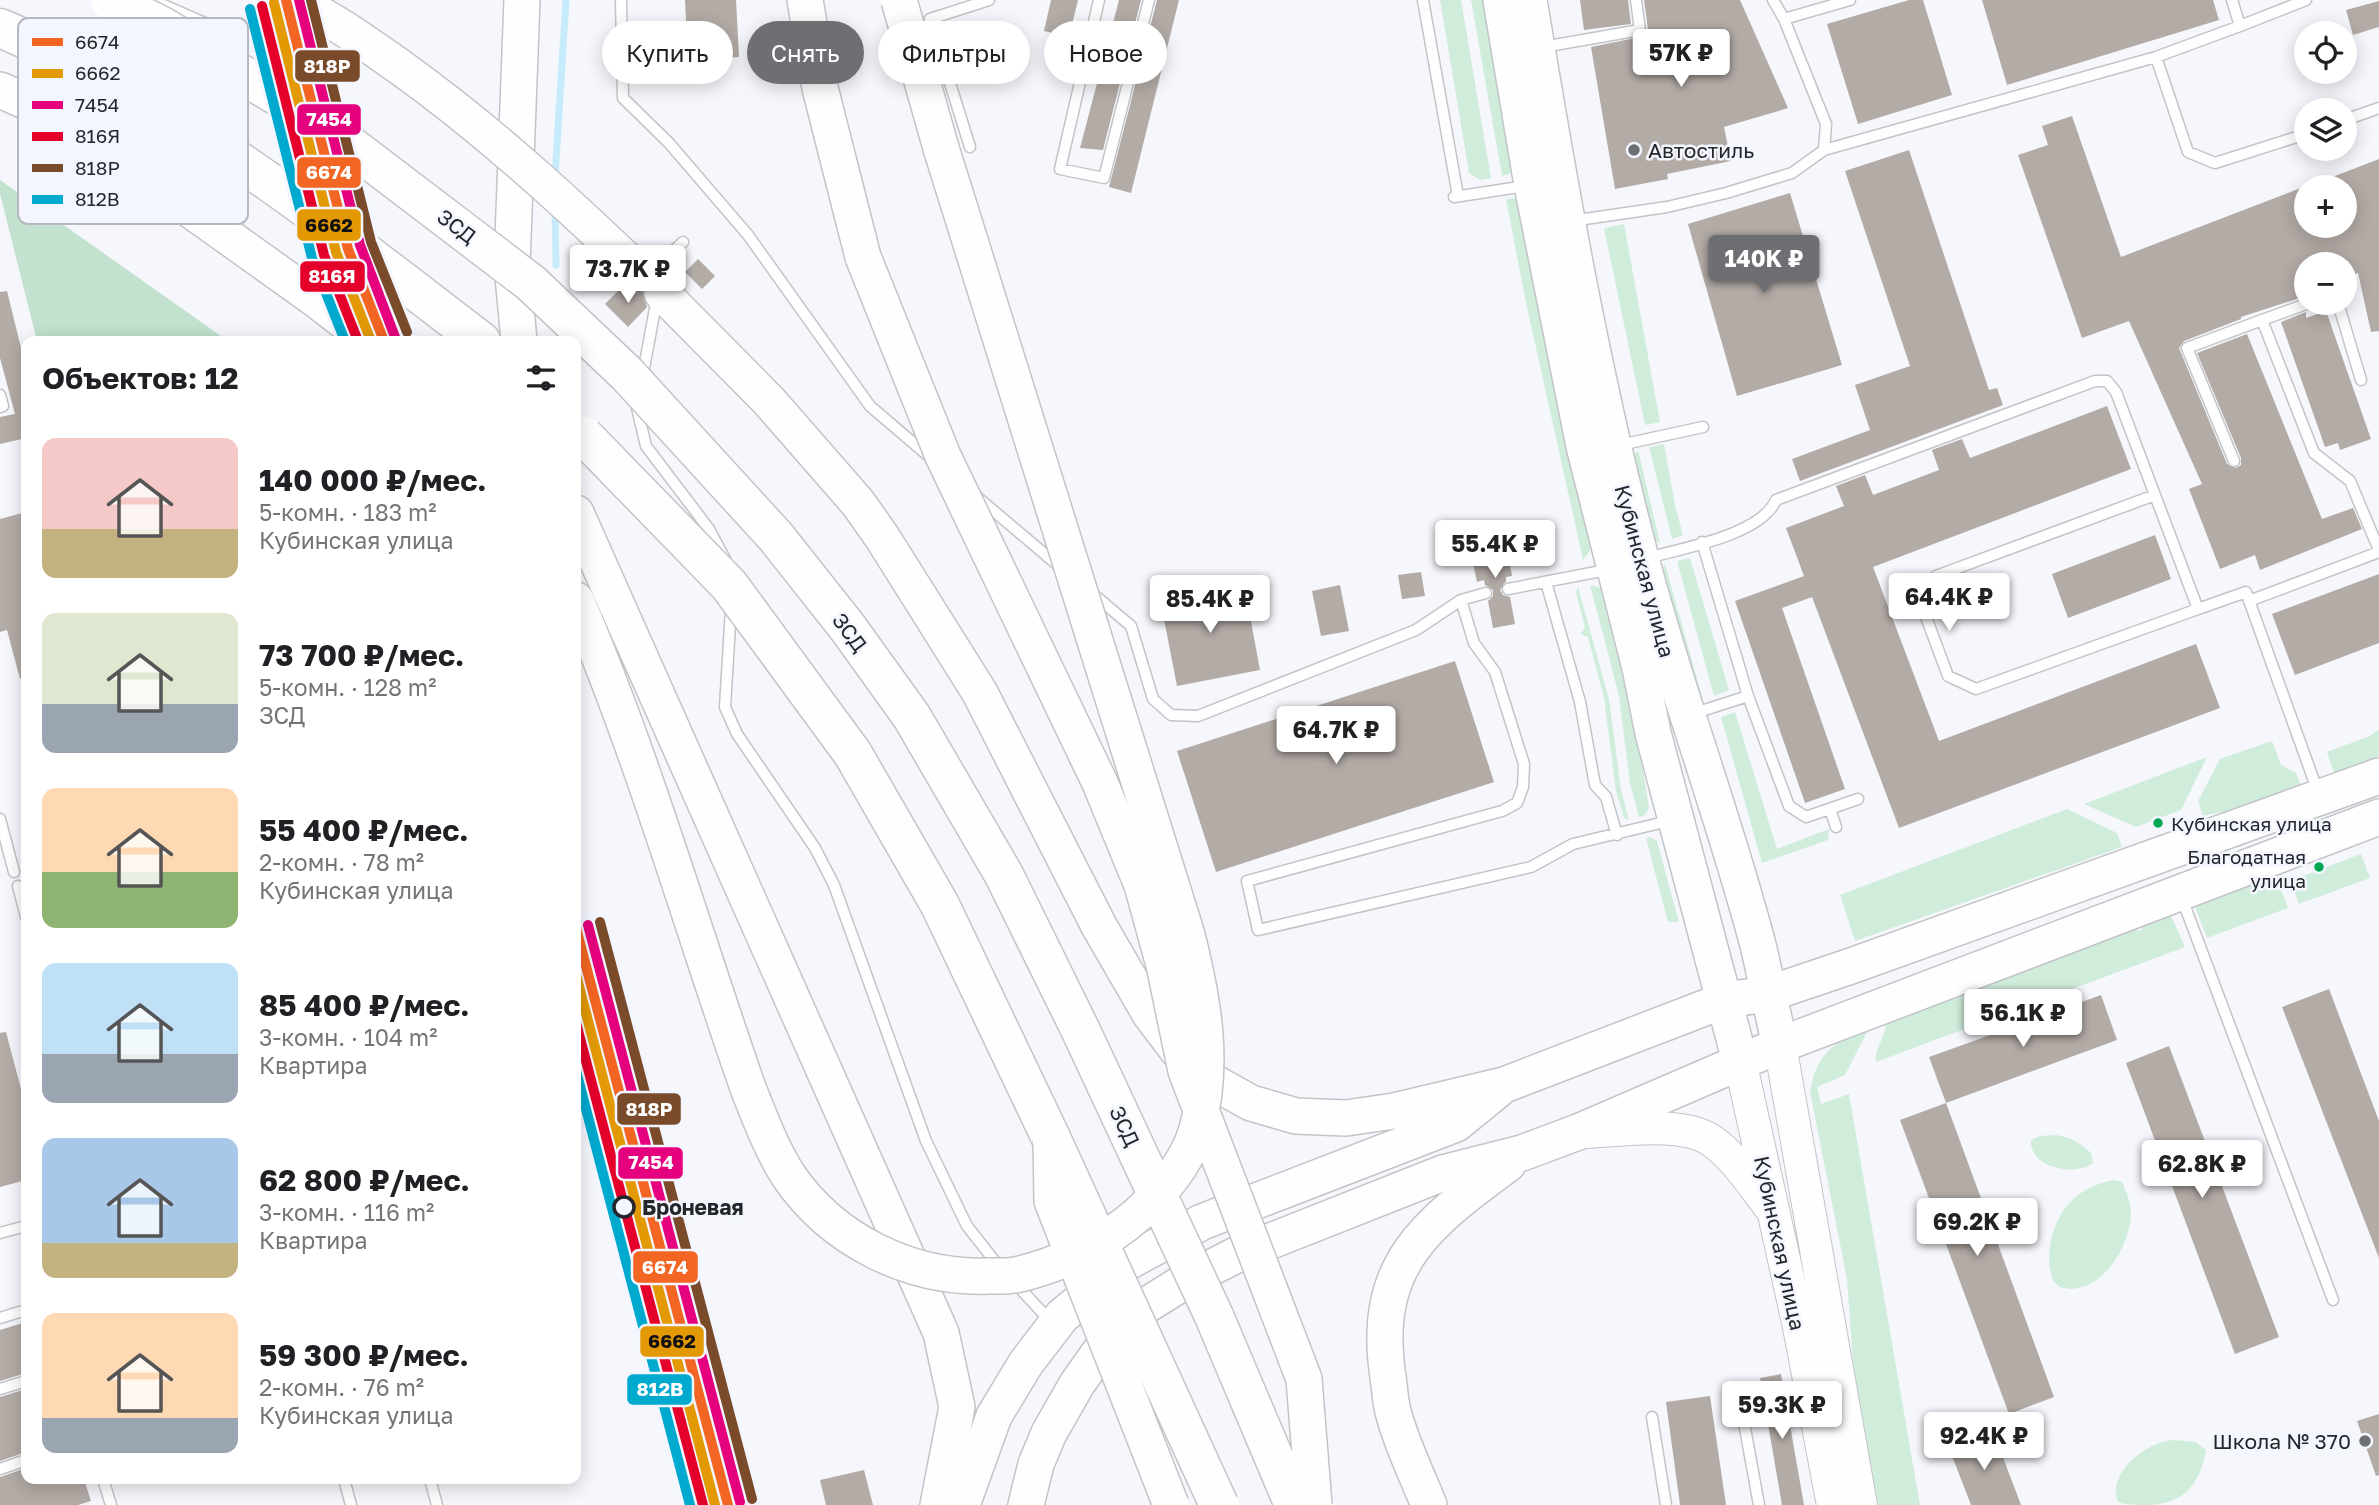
<!DOCTYPE html>
<html lang="ru">
<head>
<meta charset="utf-8">
<style>
  :root { --surface:#fff; --page:#f2f2f2; --text:#202124; --muted:#757577; --accent:#6e6f73 }
  body { margin:0; font-family:"Golos Text",sans-serif; background:var(--page); color:var(--text); height:100vh; display:flex; flex-direction:column; font-size:26px; white-space:nowrap }
  * { box-sizing:border-box; margin:0 }
  p { font-size:23px; color:var(--muted) }
  .icon { flex:none; width:38px; height:38px; fill:none; stroke:currentColor; stroke-width:2; stroke-linecap:round; stroke-linejoin:round }
  .map { position:relative; flex:1; overflow:hidden }
  .details { position:absolute; left:21px; top:336px; width:560px; height:1148px; display:flex; flex-direction:column; background:var(--surface); border-radius:14px; box-shadow:0 4px 18px #0003 }
  .details>* { flex:none }
  .banner { position:absolute; left:602px; top:21px; width:665px; height:63px; display:flex; gap:14px }
  .buttons { position:absolute; left:2294px; top:21px; display:grid; gap:14px }
  .buttons a { display:grid; place-items:center; width:63px; height:63px; border-radius:50%; background:var(--surface); box-shadow:0 4px 18px #0003; font-size:35px }
  .price { position:absolute; translate:-50% -60px; padding:0 16px; border-radius:7px; background:#fff; color:#222; font-size:23px; line-height:46px; filter:drop-shadow(0 2px 4px #0008) }
  .price::after { content:''; position:absolute; left:50%; top:42px; width:21px; height:16px; margin-left:-10px; background:inherit; clip-path:polygon(0 0,100% 0,50% 100%) }
  .price.on { background:var(--accent); color:#fff }
  ul { padding:0; list-style:none }
  li { display:flex; align-items:center; gap:21px; height:175px; padding:0 21px }
  li span { display:grid; place-items:center; flex:none; width:196px; height:140px; border-radius:14px; color:#555 }
  li>.icon { margin-inline-start:auto }
  span .icon { width:84px; height:84px; fill:#fffc; stroke-width:1 }
  li b { font-size:30px }
  h2 { display:flex; justify-content:space-between; align-items:center; height:84px; padding:0 21px; font-size:30px }
  .chip { padding:0 24px; border-radius:32px; background:var(--surface); box-shadow:0 4px 18px #0003; font-size:24px; line-height:63px }
  .chip.on { background:var(--accent); color:#fff }
  .map>svg:first-child { display:block }
</style>
</head>
<body>
<div class="map">
<svg width="2379" height="1505" viewBox="0 0 2379 1505">
  <rect width="100%" height="100%" fill="#f6f7fc"/>
  <path fill="#d0eddc" d="M1440,0h21l30,178 -11,2 -11,-7z
    M1471,0h14l29,169 -5,5 -7,2z
    M1513,198l7,2 73,347 -10,13 -58,-262 -19,-99z
    M1624,224l36,198 -15,3 -41,-197z
    M1664,444l11,61 8,30 -11,4 -23,-92z
    M1638,450l22,93 -8,-4 -20,-80z
    M1690,558l39,132 -15,6 -37,-135z
    M1665,564l38,136 -7,-3 -36,-125z
    M1590,585l14,4 27,104 18,115 -4,7 -6,2 -9,-34 -11,-87z
    M1578,587l31,112 12,91 8,30 -5,-2 -8,-27 -12,-93 -16,-61 -8,-3 5,-6 -9,-36z
    M1735,712l42,137 52,-20 -1,11 -66,23 -41,-146z
    M2379,729v27l-45,17 -7,-21 43,-16z
    M2272,741l9,24 15,8 5,13 -60,22 -38,8 -5,-15 22,-42z
    M2207,757l-26,53 -45,17 -52,-23z
    M2067,809l50,24 5,14 -267,94 -15,-46z
    M1650,837l7,4 22,81h-11l-22,-84z
    M2361,854l9,24 -71,26 -9,-23z
    M2276,876l12,32 -81,30 -12,-31z
    M2171,916l14,31 -309,115c-2,-14 10,-25 10,-39l250,-95 2,3 4,-1 -1,-4z
    M1869,1028l-24,47 -28,12 4,17 28,-10 71,411h-44l-21,-115 -8,-111 -37,-187c7,-41 24,-49 59,-64z
    M2056,1135c15,2 24,8 35,18l2,10c-18,14 -64,5 -62,-23l9,-4z
    M2114,1180l8,2c4,9 9,21 9,31 0,33 -32,86 -71,74 -10,-6 -11,-19 -11,-30 2,-41 24,-70 65,-77z
    M2175,1440l21,2 10,8c-6,36 -24,55 -60,55 -10,0 -19,0 -28,-3 -12,-30 31,-62 57,-62z"/>
  <path fill="#c2e1cf" d="M0,180l228,161h-191l-37,-147z"/>
  <g fill="none" stroke-linecap="round" stroke-linejoin="round">
    <path stroke="#c6ecfb" stroke-width="7" d="M555,177l11,-177
      M555,210l1,55"/>
  </g>
  <path fill="#b3aba6" d="M685,0h51l3,57 -51,3z
    M1051,0h27l-9,37 -25,-6z
    M1119,0h22l-38,150 -23,-2z
    M1157,0h22l-48,193 -22,-6z
    M1580,0h48l3,24 -47,6z
    M1644,0h96l48,108 -64,19 7,34 -64,13 1,5 -53,10 -24,-142 54,-11 3,-7z
    M1909,0h14l29,95 -94,29 -31,-100z
    M1982,0h231l6,20 -212,65z
    M2379,1v26l-26,8 -7,-25z
    M2072,116l49,141 185,-71v40h39v-39l-36,-1 70,-27v172l-8,1 -13,-59 -13,4v-13h-39v32l-65,21v2l-57,22 -5,7 48,116 9,4 5,-3v-7l-44,-105 50,-19 75,185 31,-11 9,21 -102,41 -5,-15 -35,14 -31,-80 13,-5 -73,-163 -47,17 -64,-183 30,-10 -6,-19z
    M1909,150l80,240 8,-2 6,17 -203,76 -8,-22 78,-29 -15,-45 55,-19 -65,-195z
    M1790,193l52,172 -105,31 -49,-172z
    M698,259l17,17 -13,13 -17,-17z
    M624,285l9,5h9l5,17 -19,20 -23,-23z
    M7,291l19,77v70l-26,6v-27l15,-3 -15,-56v-66z
    M2326,311l45,128 -31,11 -2,-7 -13,4 -44,-125 25,-10v6z
    M2107,406l24,63 -258,98 66,174 257,-97 24,64 -321,120 -87,-231 -30,11 63,181 -40,14 -70,-202 69,-25 -18,-48 58,-22 -8,-20 29,-11 8,20 66,-25 -7,-20 30,-11 8,19z
    M26,512v166l-6,1 -13,-49 -7,2v-113z
    M2155,535l16,44 -103,39 -16,-44z
    M1506,542l6,34 -6,1v4l-6,9 3,5 7,2 5,27 -22,4 -5,-27 5,-5v-6l-8,-5 -1,-5 -7,2 -7,-33z
    M1421,572l4,24 -23,3 -4,-24z
    M2379,574v69l-84,32 -23,-61z
    M1244,584l16,86 -83,16 -17,-87z
    M1340,585l9,46 -28,5 -9,-45z
    M1455,661l39,121 -278,90 -39,-121z
    M2329,989l50,132v137l-97,-251z
    M2101,995l16,45 -171,63 -17,-46z
    M6,1032l20,76v72l-26,7v-154z
    M2169,1046l110,291 -44,17 -109,-291z
    M1946,1103l108,294 -45,17 -109,-294z
    M26,1322v51l-26,8v-51z
    M1781,1374l23,131h-22l-22,-127z
    M26,1389v63l-26,9v-64z
    M1710,1396l16,109h-46l-14,-103z
    M2379,1414v61l-3,1 -19,-55z
    M1993,1431l28,74h-50l-22,-57z
    M26,1468v11h58l7,22 -13,4h-78v-28z
    M864,1470l9,35h-47l-6,-25z"/>
  <g fill="none" stroke-linecap="round" stroke-linejoin="round">
    <defs>
      <path id="service" d="M152,0l53,23
        M621,0l2,98 46,45 79,92 122,171 62,53
        M1099,0l-39,169 44,9 45,-178
        M1423,0l35,196
        M2232,0l8,26 66,-26
        M1784,19l66,-19
        M2240,26l-84,31 32,95 27,11 91,-29
        M1543,47l97,-17 -4,-30
        M2345,120l34,-12
        M970,147l-40,-128 59,-19
        M1824,150l332,-93
        M1454,197l72,-11
        M1571,221l96,-14 59,-14 66,-20 32,-23 2,-26 -42,-105 -11,-19
        M2338,303l23,77
        M2262,320l47,-17
        M642,379l22,-119 19,-18
        M0,395l3,11 -3,1
        M638,402l-1,6 9,38 63,83 16,30
        M1620,445l83,-18
        M2234,461l-47,-113 75,-28 52,133 36,28 29,69
        M2155,495l-219,81 -14,30 26,70 28,13 222,-80
        M976,496l84,71
        M1702,542l46,154 41,110 17,11 52,-18
        M1647,558c36,-10 114,-23 129,-58l319,-119h12l9,11 82,217 48,-17 72,200
        M1546,582l34,120 15,83 11,12 11,38
        M1508,589l104,-20
        M1092,593l39,33 22,73 18,16 27,1 218,-86 45,-30 25,-7
        M1461,600l13,43 21,29 29,92 -1,23 -6,16 -15,8 -255,70 11,49 273,-63 42,-23 100,-24
        M2249,601l130,-49
        M731,609l-6,98 12,27 78,114 19,37 92,256 41,85 34,43
        M1692,714l56,-18
        M1830,809l6,18
        M0,819l14,53
        M18,886l8,31
        M2181,896l152,404
        M0,1233l26,-7
        M1015,1283l37,40
        M0,1318l26,-8
        M0,1389l26,-8
        M1741,1406l18,99
        M1652,1417l14,88
        M0,1469l26,-9
        M103,1479l8,26
        M344,1479l7,26
        M430,1479l7,26"/>
      <path id="secondary" d="M1780,1045l81,460
        M1740,1061l59,266 34,178
        M1583,1132c35,-1 100,-12 129,9 23,16 40,43 57,65"/>
      <path id="primary" d="M805,0l15,88 43,169
        M1501,0l31,185 52,261 56,222 13,65 87,328
        M1529,0c31,188 64,377 113,562 34,129 82,254 116,383 8,33 14,67 22,100
        M0,90l59,26 259,185 51,40
        M662,293l107,108 89,102 24,34 98,156 119,233 51,88 28,37 37,32 36,20 45,13 50,2 48,-7 110,-26 221,-85 43,-6 83,-28 528,-190
        M519,341l-7,-76 10,-265
        M576,513l365,820 16,74 -19,98
        M576,600c68,159 115,325 172,488
        M962,1505l32,-89 32,-53 36,-47 64,-53 76,-41 254,-98 43,-35
        M1026,1505l10,-41 13,-31 28,-49 31,-44 34,-32 45,-28 51,-26 205,-81 79,-20 56,-21 202,-87 599,-228
        M1429,1505c-12,-30 -27,-60 -35,-90 -4,-12 -4,-26 -6,-38 -17,-112 37,-152 120,-213"/>
      <path id="motorway" d="M0,28c177,73 330,198 481,313
        M853,754l87,151 111,233"/>
    </defs>
    <use href="#service" stroke="#c3c4c8" stroke-width="13"/>
    <use href="#secondary" stroke="#c3c4c8" stroke-width="34"/>
    <use href="#primary" stroke="#c3c4c8" stroke-width="38"/>
    <use href="#motorway" stroke="#c3c4c8" stroke-width="41"/>
    <use href="#service" stroke="#fefeff" stroke-width="10"/>
    <use href="#secondary" stroke="#fefeff" stroke-width="32"/>
    <use href="#primary" stroke="#fefeff" stroke-width="35"/>
    <use href="#motorway" stroke="#fefeff" stroke-width="38"/>
    <path stroke="#dbdbdd" stroke-width="5" stroke-dasharray="12 12" stroke-linecap="butt" d="M266,0l21,75
      M332,0l29,87"/>
    <defs>
      <path id="primary-bridge" d="M292,0c41,19 71,41 108,67 85,61 162,131 238,204
        M863,257l80,199 157,327 42,102 22,80 22,106 118,308 10,126
        M748,1088c12,30 23,60 40,87 44,65 122,104 200,101 10,0 22,1 32,-2 32,-8 64,-21 92,-40 34,-22 74,-65 85,-105 18,-65 6,-130 -10,-194l-246,-787 -42,-148
        M1051,1138l1,63 119,304"/>
      <path id="motorway-bridge" d="M110,0l52,26 155,94 214,163 96,91 149,163 72,91 64,89 92,158 77,156 133,285 80,189
        M584,436l145,149 124,169
        M1051,1138l168,367"/>
    </defs>
    <use href="#primary-bridge" stroke="#c3c4c8" stroke-width="38" stroke-linecap="butt"/>
    <use href="#motorway-bridge" stroke="#c3c4c8" stroke-width="41" stroke-linecap="butt"/>
    <use href="#primary-bridge" stroke="#fefeff" stroke-width="35"/>
    <use href="#motorway-bridge" stroke="#fefeff" stroke-width="38"/>
    <defs>
      <path id="rail-1" d="M286,0l62,249 36,92
        M576,928l152,577"/>
      <path id="rail-2" d="M274,3l62,249 35,89
        M576,975l139,530"/>
      <path id="rail-3" d="M299,0l61,245 35,92
        M588,925l152,577"/>
      <path id="rail-4" d="M262,6l62,249 34,86
        M576,1023l127,482"/>
      <path id="rail-5" d="M311,0l60,242 36,90
        M600,922l152,577"/>
      <path id="rail-6" d="M250,9l62,249 33,83
        M576,1071l114,434"/>
    </defs>
    <use href="#rail-1" stroke="#f3f6ff" stroke-width="16"/>
    <use href="#rail-2" stroke="#f3f6ff" stroke-width="16"/>
    <use href="#rail-3" stroke="#f3f6ff" stroke-width="16"/>
    <use href="#rail-4" stroke="#f3f6ff" stroke-width="16"/>
    <use href="#rail-5" stroke="#f3f6ff" stroke-width="16"/>
    <use href="#rail-6" stroke="#f3f6ff" stroke-width="16"/>
    <use href="#rail-1" stroke="#f26522" stroke-width="10"/>
    <use href="#rail-2" stroke="#e29904" stroke-width="10"/>
    <use href="#rail-3" stroke="#e5007d" stroke-width="10"/>
    <use href="#rail-4" stroke="#e4002b" stroke-width="10"/>
    <use href="#rail-5" stroke="#7a4b2a" stroke-width="10"/>
    <use href="#rail-6" stroke="#00a9ce" stroke-width="10"/>
  </g>
  <g fill="#6e6f73" stroke="#f3f6ff" stroke-width="2.5">
    <circle cx="1634" cy="150" r="7"/>
    <circle cx="2365" cy="1441" r="7"/>
  </g>
  <g fill="#00a651" stroke="#f3f6ff" stroke-width="2.5">
    <circle cx="2158" cy="823" r="6"/>
    <circle cx="2319" cy="867" r="6"/>
  </g>
  <circle fill="#f3f6ff" stroke="#252629" stroke-width="3.5" cx="624" cy="1207" r="10"/>
  <g text-anchor="middle" dominant-baseline="central" stroke-width="5" stroke-linejoin="round" paint-order="stroke">
    <g font-size="19" fill="#252629" stroke="#f3f6ff" text-anchor="start">
      <text x="2171" y="823">Кубинская улица</text>
      <text x="2306" y="856" text-anchor="end">Благодатная<tspan x="2306" dy="24">улица</tspan></text>
    </g>
    <g font-size="21" fill="#252629" stroke="#f3f6ff" text-anchor="start">
      <text x="1648" y="150">Автостиль</text>
      <text x="2351" y="1441" text-anchor="end">Школа № 370</text>
    </g>
    <g font-size="21" fill="#252629" stroke="#f3f6ff">
      <text transform="translate(457 226) rotate(37)">ЗСД</text>
      <text transform="translate(1645 571) rotate(75)">Кубинская улица</text>
      <text transform="translate(850 632) rotate(53)">ЗСД</text>
      <text transform="translate(1125 1126) rotate(65)">ЗСД</text>
      <text transform="translate(1780 1243) rotate(78)">Кубинская улица</text>
    </g>
    <g font-size="21" font-weight="bold" fill="#252629" stroke="#f3f6ff" text-anchor="start">
      <text x="642" y="1207">Броневая</text>
    </g>
  </g>
  <rect x="18" y="18" width="230" height="206" rx="10" fill="#f3f6ff" stroke="#b5b8bf" stroke-width="2"/>
  <rect x="32" y="38" width="31" height="8" fill="#f26522"/>
  <rect x="32" y="69" width="31" height="9" fill="#e29904"/>
  <rect x="32" y="101" width="31" height="8" fill="#e5007d"/>
  <rect x="32" y="132" width="31" height="9" fill="#e4002b"/>
  <rect x="32" y="164" width="31" height="8" fill="#7a4b2a"/>
  <rect x="32" y="195" width="31" height="9" fill="#00a9ce"/>
  <g font-size="19" fill="#252629">
    <text x="75" y="49">6674</text>
    <text x="75" y="80">6662</text>
    <text x="75" y="112">7454</text>
    <text x="75" y="143">816Я</text>
    <text x="75" y="175">818Р</text>
    <text x="75" y="206">812В</text>
  </g>
  <g stroke="#f3f6ff" stroke-width="2.5">
    <rect x="294" y="49" width="67" height="34" rx="7" fill="#7a4b2a"/>
    <rect x="296" y="103" width="66" height="33" rx="7" fill="#e5007d"/>
    <rect x="296" y="156" width="66" height="33" rx="7" fill="#f26522"/>
    <rect x="296" y="208" width="66" height="34" rx="7" fill="#e29904"/>
    <rect x="299" y="260" width="67" height="33" rx="7" fill="#e4002b"/>
    <rect x="616" y="1092" width="66" height="34" rx="7" fill="#7a4b2a"/>
    <rect x="617" y="1146" width="67" height="34" rx="7" fill="#e5007d"/>
    <rect x="632" y="1250" width="67" height="34" rx="7" fill="#f26522"/>
    <rect x="639" y="1325" width="66" height="33" rx="7" fill="#e29904"/>
    <rect x="626" y="1373" width="67" height="33" rx="7" fill="#00a9ce"/>
  </g>
  <g font-size="19" text-anchor="middle" font-weight="bold" fill="#fff">
    <text x="327" y="73">818Р</text>
    <text x="329" y="126">7454</text>
    <text x="329" y="179">6674</text>
    <text x="332" y="283">816Я</text>
    <text x="649" y="1116">818Р</text>
    <text x="651" y="1169">7454</text>
    <text x="665" y="1274">6674</text>
    <text x="660" y="1396">812В</text>
  </g>
  <g font-size="19" text-anchor="middle" font-weight="bold" fill="#111">
    <text x="329" y="232">6662</text>
    <text x="672" y="1348">6662</text>
  </g>
</svg>
<div class="buttons">
<a><svg class="icon" aria-label="locate" viewBox="0 0 24 24"><circle cx="12" cy="12" r="6"/><path d="M12 2v4M12 18v4M2 12h4M18 12h4"/></svg></a>
<a><svg class="icon" aria-label="layers" viewBox="0 0 24 24"><path d="M12 4l9 5-9 5-9-5zM3 14l9 5 9-5"/></svg></a>
<a>+</a>
<a>−</a>
</div>
<b class="price" style="left:1681px;top:89px">57K ₽</b>
<b class="price on" style="left:1764px;top:295px">140K ₽</b>
<b class="price" style="left:628px;top:305px">73.7K ₽</b>
<b class="price" style="left:1495px;top:580px">55.4K ₽</b>
<b class="price" style="left:1949px;top:633px">64.4K ₽</b>
<b class="price" style="left:1210px;top:635px">85.4K ₽</b>
<b class="price" style="left:1336px;top:766px">64.7K ₽</b>
<b class="price" style="left:2023px;top:1049px">56.1K ₽</b>
<b class="price" style="left:2202px;top:1200px">62.8K ₽</b>
<b class="price" style="left:1977px;top:1258px">69.2K ₽</b>
<b class="price" style="left:1782px;top:1441px">59.3K ₽</b>
<b class="price" style="left:1984px;top:1472px">92.4K ₽</b>
<div class="banner">
<a class="chip">Купить</a>
<a class="chip on">Снять</a>
<a class="chip">Фильтры</a>
<a class="chip">Новое</a>
</div>
<section class="details">
<h2>Объектов: 12<svg class="icon" aria-label="filters" viewBox="0 0 24 24"><path d="M4 7h16M4 17h16"/><circle cx="9" cy="7" r="2"/><circle cx="15" cy="17" r="2"/></svg></h2>
<ul>
<li><span style="background:linear-gradient(#f6c9c9 65%,#c2b280 0)"><svg class="icon" aria-label="home" viewBox="0 0 24 24"><path d="M3 11l9-7 9 7M6 9v11h12V9"/></svg></span><div><b>140 000 ₽/мес.</b><p>5-комн. · 183 m²</p><p>Кубинская улица</p></div></li>
<li><span style="background:linear-gradient(#dfe7d0 65%,#9aa5b1 0)"><svg class="icon" aria-label="home" viewBox="0 0 24 24"><path d="M3 11l9-7 9 7M6 9v11h12V9"/></svg></span><div><b>73 700 ₽/мес.</b><p>5-комн. · 128 m²</p><p>ЗСД</p></div></li>
<li><span style="background:linear-gradient(#ffd9b3 60%,#8fb573 0)"><svg class="icon" aria-label="home" viewBox="0 0 24 24"><path d="M3 11l9-7 9 7M6 9v11h12V9"/></svg></span><div><b>55 400 ₽/мес.</b><p>2-комн. · 78 m²</p><p>Кубинская улица</p></div></li>
<li><span style="background:linear-gradient(#bfe0f5 65%,#9aa5b1 0)"><svg class="icon" aria-label="home" viewBox="0 0 24 24"><path d="M3 11l9-7 9 7M6 9v11h12V9"/></svg></span><div><b>85 400 ₽/мес.</b><p>3-комн. · 104 m²</p><p>Квартира</p></div></li>
<li><span style="background:linear-gradient(#a9c7e8 75%,#c2b280 0)"><svg class="icon" aria-label="home" viewBox="0 0 24 24"><path d="M3 11l9-7 9 7M6 9v11h12V9"/></svg></span><div><b>62 800 ₽/мес.</b><p>3-комн. · 116 m²</p><p>Квартира</p></div></li>
<li><span style="background:linear-gradient(#ffd9b3 75%,#9aa5b1 0)"><svg class="icon" aria-label="home" viewBox="0 0 24 24"><path d="M3 11l9-7 9 7M6 9v11h12V9"/></svg></span><div><b>59 300 ₽/мес.</b><p>2-комн. · 76 m²</p><p>Кубинская улица</p></div></li>
</ul>
</section>
</div>
</body>
</html>
